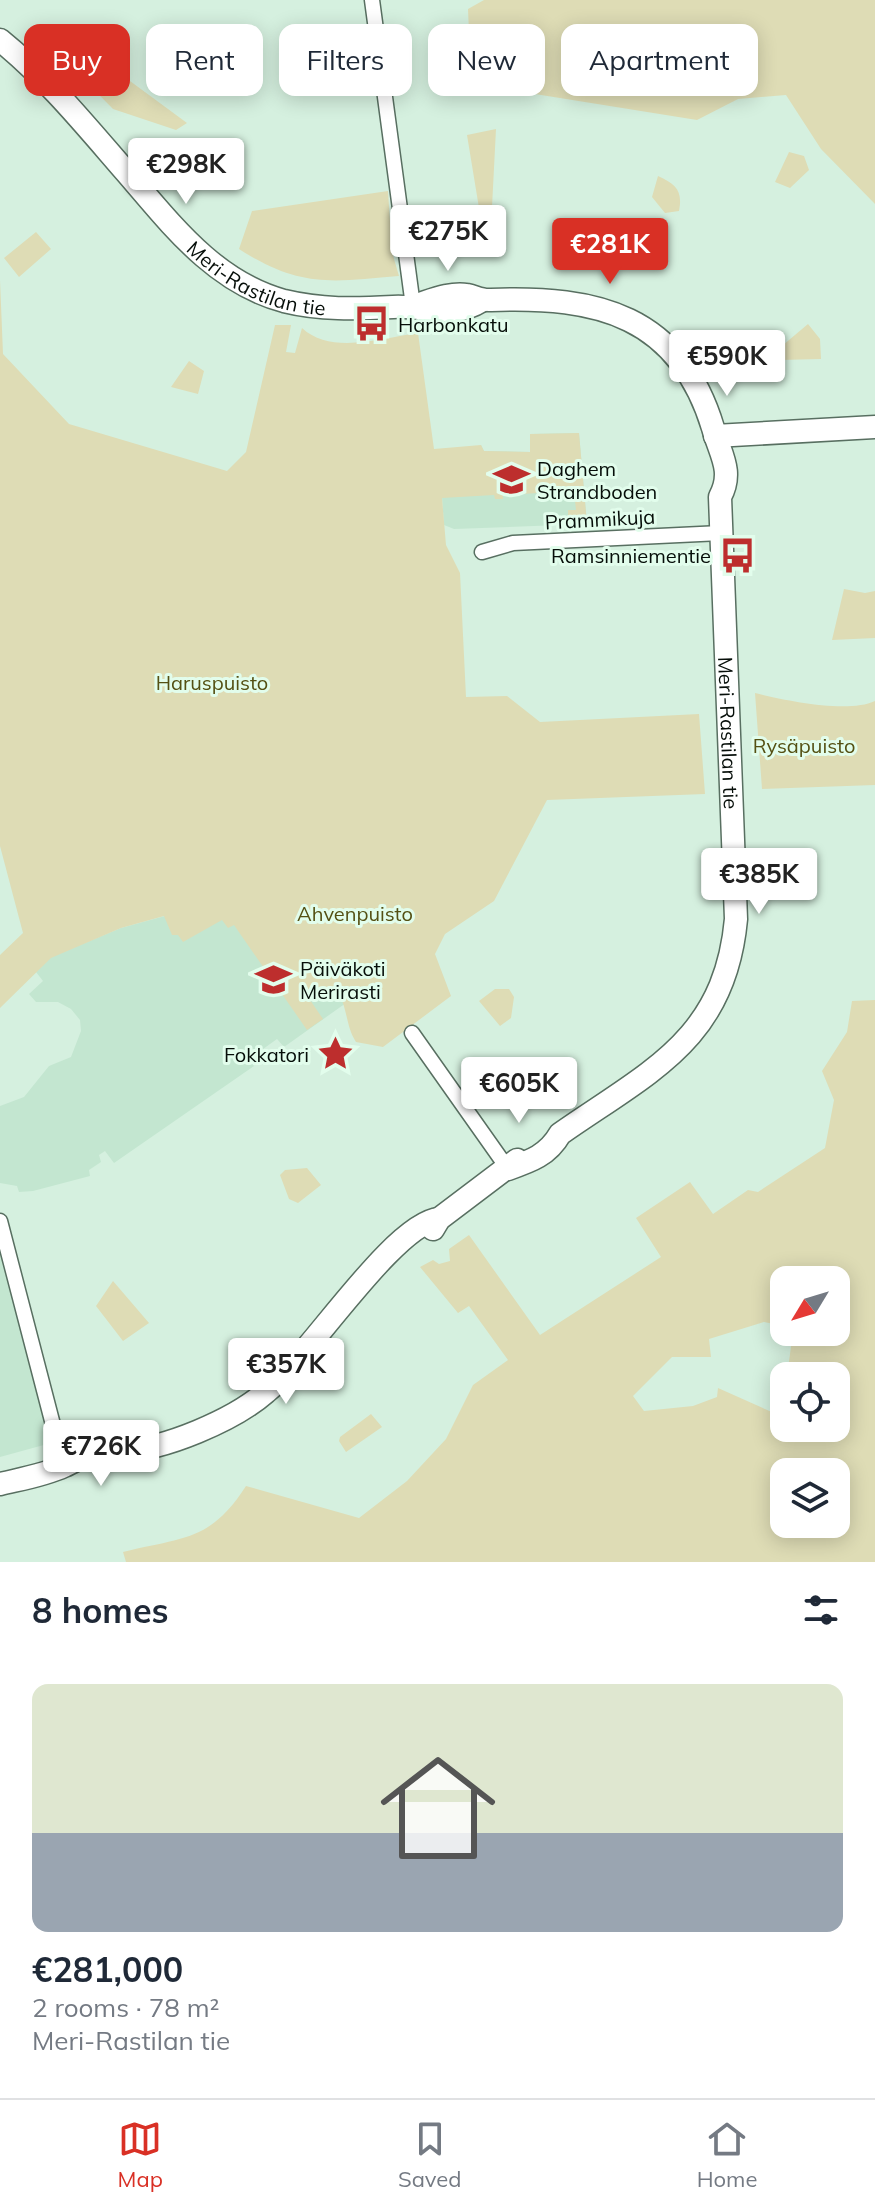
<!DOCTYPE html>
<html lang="en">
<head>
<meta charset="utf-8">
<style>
  :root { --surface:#fff; --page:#f2f2f3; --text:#1f2937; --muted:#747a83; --line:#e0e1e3; --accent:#d93025 }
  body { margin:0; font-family:Mulish,sans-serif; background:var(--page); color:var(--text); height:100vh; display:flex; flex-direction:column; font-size:30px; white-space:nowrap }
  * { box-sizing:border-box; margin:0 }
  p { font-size:26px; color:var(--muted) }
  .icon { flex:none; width:44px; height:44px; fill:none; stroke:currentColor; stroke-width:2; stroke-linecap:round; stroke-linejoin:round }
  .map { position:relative; height:1562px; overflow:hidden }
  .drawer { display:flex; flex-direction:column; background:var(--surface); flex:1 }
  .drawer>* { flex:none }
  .banner { position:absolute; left:24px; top:24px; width:828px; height:72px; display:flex; gap:16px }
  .needle { width:52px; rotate:232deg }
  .tools { position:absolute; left:770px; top:1266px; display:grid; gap:16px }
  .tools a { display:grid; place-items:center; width:80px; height:80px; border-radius:16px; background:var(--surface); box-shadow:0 4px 20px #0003; font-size:40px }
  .price { position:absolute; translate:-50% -68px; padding:0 18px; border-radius:8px; background:#fff; color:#222; font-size:26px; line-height:52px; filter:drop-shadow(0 2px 4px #0008) }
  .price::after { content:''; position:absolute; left:50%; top:48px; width:24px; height:18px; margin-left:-12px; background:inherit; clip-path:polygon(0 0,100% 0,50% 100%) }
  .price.current { background:var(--accent); color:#fff }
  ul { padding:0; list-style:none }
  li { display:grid; align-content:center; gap:16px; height:424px; padding:0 32px }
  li+li { border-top:2px solid var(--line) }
  li span { display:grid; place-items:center; height:248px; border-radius:16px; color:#555 }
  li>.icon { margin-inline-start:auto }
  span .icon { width:144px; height:144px; fill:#fffc; stroke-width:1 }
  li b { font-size:34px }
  h2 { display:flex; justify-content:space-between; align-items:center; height:96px; padding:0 32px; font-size:34px }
  .chip { padding:0 28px; border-radius:16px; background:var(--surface); box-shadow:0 4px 20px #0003; font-size:28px; line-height:72px }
  .chip.current { background:var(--accent); color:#fff }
  .tab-bar { display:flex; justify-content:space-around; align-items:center; height:112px; border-top:2px solid var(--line); background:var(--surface); font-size:22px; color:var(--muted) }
  .tab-bar a { display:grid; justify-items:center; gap:4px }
  .tab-bar .current { color:var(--accent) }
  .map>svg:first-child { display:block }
</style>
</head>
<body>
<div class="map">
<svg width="875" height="1562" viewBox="0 0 875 1562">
  <rect width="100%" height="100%" fill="#d5f0df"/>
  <path fill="#c3e6d0" d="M579,433l8,91 -133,5 -10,-4 -2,-28 39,-52 3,6 46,1v-18z
    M267,888l79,115 -62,44 -7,-8 -28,20 5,7 -140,97 -9,-12 -6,4 2,7 -12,8 1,6 -57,15 -14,1 -2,-6 -17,-3v-77l24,-9 25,-31 22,-9 10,-26 -1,-11 -9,-11 -13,-7h-22l-7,-8 14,-13 -7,-9 15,-15 70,-29z
    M0,1249l51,194 -51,14z"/>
  <path fill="#dedcb5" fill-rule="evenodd" d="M484,0h391v204l-54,-55 -35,-54 -48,4 -41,21 -187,-30 -6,-39 -34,5 -2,-47z
    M77,42l110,81 -11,7 -63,-21 -64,-65z
    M496,129l-4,78 -13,1 -12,-73z
    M789,152l15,4 5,14 -19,18 -15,-6z
    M658,176c18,8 25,15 21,35l-14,2 -13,-16z
    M388,191l4,61 7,24c-69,6 -99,12 -160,-27l13,-38z
    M36,232l15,17 -32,28 -15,-19z
    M0,280l3,74 66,70 158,47 19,-19 29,-127h16l-5,27 9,1 7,-25c29,27 79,10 116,5l16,116 47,-4 3,6 46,1v-18l49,-1 8,91h-19v-14h8l-2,-19 -71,4v4h-8l-1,-4 -52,3 4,47 14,28 6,124 41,-1 33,26 159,-8 6,80 -158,6 -53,101 -49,33 -10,20 16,42 -68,51 -27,-5c-11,-17 -8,-36 -20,-53l-8,5 -6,-7 -14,10 15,22 -16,11 -73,-105 -6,3 -6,-8 -39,22 -5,-7h-6l-8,-19 -43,12 -70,30 -51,50v-53l23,-22 -23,-87z
    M808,324l12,15 1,20 -41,1 -4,-9z
    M189,361l15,10 -6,23 -27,-7z
    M844,589l21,4 10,-2v47l-43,2z
    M755,693c29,7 92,21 120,8v84l-113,4z
    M495,989h14l5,8 -3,21 -11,8 -21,-25z
    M875,1000v562h-749l-3,-10c60,-15 87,-10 123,-66l113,32 48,-37 39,-42 27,-54 35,-25 -39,-54 -11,7 -38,-46 13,-7 6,4 11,-3 -1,-12 20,-14 71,100 121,-78 -25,-39 54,-36 23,32 35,-24 10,2 67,-44 9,-48 -12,-29 25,-39 5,-31zM784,1280h52v52h-43l-6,44h49v52h-52v-30l-10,15 -56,-25 -1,9 -24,9 -49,5 -11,-15 39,-39h39l-2,-18 55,-17 20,4zM836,1472v52h-52v-52z
    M307,1168l14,17 -23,18 -9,-4 -9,-24 5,-5z
    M113,1281l36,42 -26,18 -27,-35z
    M371,1414l11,13 -36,25 -7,-11 1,-4z"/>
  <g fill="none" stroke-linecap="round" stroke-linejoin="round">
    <defs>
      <path id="street" d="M372,0l41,306
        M482,552l31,-9 208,-10
        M412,1033l96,136
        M0,1221l64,246"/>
      <g id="secondary">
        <path id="s1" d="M0,40c47,38 86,86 126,132 45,52 88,110 158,129 37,9 71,8 109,6 31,-2 60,12 88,-6"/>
        <path id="s2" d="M413,306c17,-5 37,-14 54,-11 9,2 15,6 24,5 106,-4 188,15 222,128 7,26 21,43 7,69l16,422c-11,121 -86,152 -176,215 -12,21 -29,27 -52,35"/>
        <path d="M715,436l160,-9"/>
        <path d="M433,1229l6,-10 78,-59"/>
        <path d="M0,1484c21,-5 45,-9 64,-18 12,-5 20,-12 33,-15 9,-2 16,1 24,0 43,-1 113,-31 145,-59 42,-35 128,-169 173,-173"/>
      </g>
    </defs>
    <use href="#street" stroke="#586f61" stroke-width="17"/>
    <use href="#secondary" stroke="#586f61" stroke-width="25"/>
    <use href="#street" stroke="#fff" stroke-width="14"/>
    <use href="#secondary" stroke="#fff" stroke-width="22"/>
  </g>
  <defs>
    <symbol id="bus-bare" viewBox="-9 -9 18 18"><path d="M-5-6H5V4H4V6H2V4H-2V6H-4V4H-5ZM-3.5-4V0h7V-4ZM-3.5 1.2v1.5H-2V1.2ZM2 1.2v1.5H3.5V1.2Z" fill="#bd2e2d" stroke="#e2fdec" stroke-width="2.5" paint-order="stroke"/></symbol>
    <symbol id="school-bare" viewBox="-9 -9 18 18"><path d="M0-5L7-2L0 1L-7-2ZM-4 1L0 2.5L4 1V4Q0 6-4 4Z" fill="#bd2e2d" stroke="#e2fdec" stroke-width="2.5" paint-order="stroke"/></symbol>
    <symbol id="sight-bare" viewBox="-9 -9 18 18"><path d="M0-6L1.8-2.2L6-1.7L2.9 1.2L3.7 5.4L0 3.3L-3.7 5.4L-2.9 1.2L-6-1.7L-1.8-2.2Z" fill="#bd2e2d" stroke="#e2fdec" stroke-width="2.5" paint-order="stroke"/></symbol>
  </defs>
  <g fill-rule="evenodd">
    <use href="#bus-bare" x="346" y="298" width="51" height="51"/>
    <use href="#school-bare" x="486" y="454" width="51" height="51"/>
    <use href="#bus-bare" x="712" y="530" width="51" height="51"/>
    <use href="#school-bare" x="248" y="954" width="51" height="51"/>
    <use href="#sight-bare" x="310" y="1028" width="51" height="51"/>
  </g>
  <g text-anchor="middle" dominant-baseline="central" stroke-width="6" stroke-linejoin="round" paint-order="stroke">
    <g font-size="20" fill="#060e09" stroke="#e2fdec">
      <text stroke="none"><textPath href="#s1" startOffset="356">Meri-Rastilan tie</textPath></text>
      <text transform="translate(600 519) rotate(-3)">Prammikuja</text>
      <text stroke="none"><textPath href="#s2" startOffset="670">Meri-Rastilan tie</textPath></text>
    </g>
    <g font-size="20" fill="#060e09" stroke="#e2fdec" text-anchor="start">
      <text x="398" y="324">Harbonkatu</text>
      <text x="537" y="468">Daghem<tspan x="537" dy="23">Strandboden</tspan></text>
      <text x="711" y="555" text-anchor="end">Ramsinniementie</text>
      <text x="300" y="968">Päiväkoti<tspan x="300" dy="23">Merirasti</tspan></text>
      <text x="309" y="1054" text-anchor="end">Fokkatori</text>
    </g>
    <g font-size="20" fill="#545013" stroke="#e2fdec">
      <text x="212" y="682">Haruspuisto</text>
      <text x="804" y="745">Rysäpuisto</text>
      <text x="355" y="913">Ahvenpuisto</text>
    </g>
  </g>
</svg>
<div class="tools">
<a><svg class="needle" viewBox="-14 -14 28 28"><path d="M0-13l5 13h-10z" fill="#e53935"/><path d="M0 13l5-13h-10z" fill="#747a83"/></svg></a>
<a><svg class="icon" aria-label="locate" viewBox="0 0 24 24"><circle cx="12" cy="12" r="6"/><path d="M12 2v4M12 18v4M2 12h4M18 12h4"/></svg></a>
<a><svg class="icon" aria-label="layers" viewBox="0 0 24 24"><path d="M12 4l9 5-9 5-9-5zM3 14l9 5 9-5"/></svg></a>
</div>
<b class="price" style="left:186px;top:206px">€298K</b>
<b class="price" style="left:448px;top:273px">€275K</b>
<b class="price current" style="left:610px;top:286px">€281K</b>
<b class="price" style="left:727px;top:398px">€590K</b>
<b class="price" style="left:759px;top:916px">€385K</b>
<b class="price" style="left:519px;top:1125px">€605K</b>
<b class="price" style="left:286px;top:1406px">€357K</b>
<b class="price" style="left:101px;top:1488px">€726K</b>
<div class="banner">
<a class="chip current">Buy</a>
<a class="chip">Rent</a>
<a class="chip">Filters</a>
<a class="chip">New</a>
<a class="chip">Apartment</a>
</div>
</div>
<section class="drawer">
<h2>8 homes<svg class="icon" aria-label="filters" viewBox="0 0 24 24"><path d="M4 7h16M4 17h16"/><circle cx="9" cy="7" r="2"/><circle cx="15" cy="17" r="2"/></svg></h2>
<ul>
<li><span style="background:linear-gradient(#dfe7d0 60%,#9aa5b1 0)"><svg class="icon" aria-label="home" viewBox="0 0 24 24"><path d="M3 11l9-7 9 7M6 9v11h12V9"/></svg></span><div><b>€281,000</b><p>2 rooms · 78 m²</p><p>Meri-Rastilan tie</p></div></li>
</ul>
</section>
<nav class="tab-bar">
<a class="current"><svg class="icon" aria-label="map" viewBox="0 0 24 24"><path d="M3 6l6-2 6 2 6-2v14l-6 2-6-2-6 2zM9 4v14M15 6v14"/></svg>Map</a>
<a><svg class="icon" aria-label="saved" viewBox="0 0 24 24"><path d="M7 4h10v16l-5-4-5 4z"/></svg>Saved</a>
<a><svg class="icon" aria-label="home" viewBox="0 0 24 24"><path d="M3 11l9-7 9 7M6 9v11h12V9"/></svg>Home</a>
</nav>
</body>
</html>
